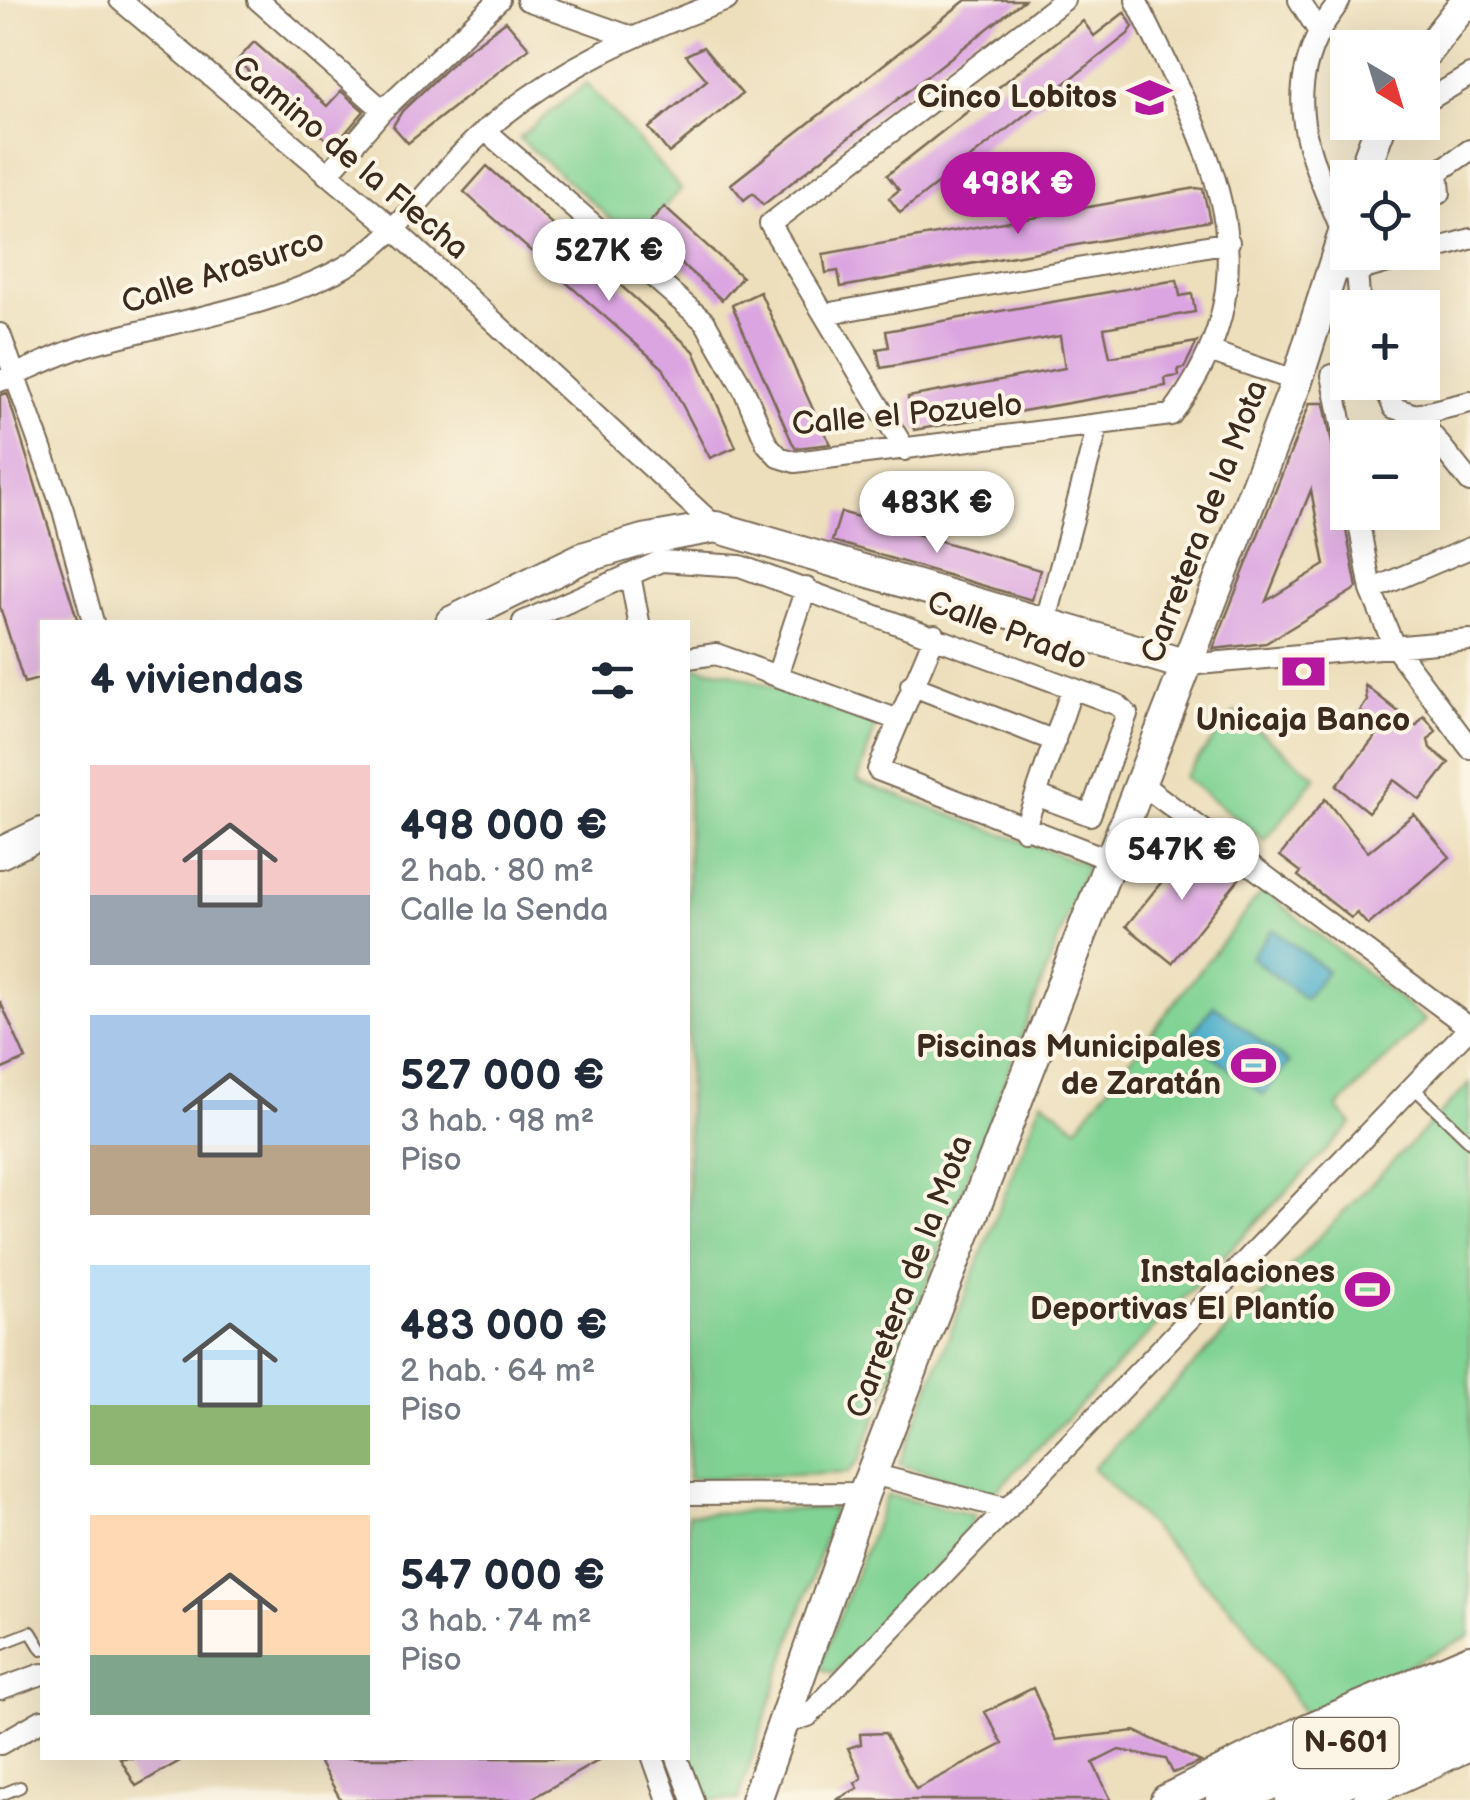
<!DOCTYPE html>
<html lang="es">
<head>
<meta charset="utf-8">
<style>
  :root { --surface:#fff; --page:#f6f6f7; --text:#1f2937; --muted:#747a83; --accent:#b5179e }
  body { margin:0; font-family:"Balsamiq Sans",sans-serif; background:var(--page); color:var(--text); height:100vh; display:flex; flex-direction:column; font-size:38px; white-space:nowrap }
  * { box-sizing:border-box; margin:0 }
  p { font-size:32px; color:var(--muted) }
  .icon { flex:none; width:55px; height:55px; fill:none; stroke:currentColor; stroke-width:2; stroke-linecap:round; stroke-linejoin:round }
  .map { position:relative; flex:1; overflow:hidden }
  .panel { position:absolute; left:40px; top:620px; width:650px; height:1140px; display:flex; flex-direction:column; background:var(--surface); border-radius:0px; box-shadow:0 10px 40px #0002 }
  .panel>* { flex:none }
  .needle { width:65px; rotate:142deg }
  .controls { position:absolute; left:1330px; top:30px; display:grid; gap:20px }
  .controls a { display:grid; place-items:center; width:110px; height:110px; border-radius:0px; background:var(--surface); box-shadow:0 10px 40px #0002; font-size:50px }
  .price { position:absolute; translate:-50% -85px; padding:0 22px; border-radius:35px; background:#fff; color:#222; font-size:32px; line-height:65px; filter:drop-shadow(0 2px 5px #0008) }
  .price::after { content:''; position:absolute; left:50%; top:60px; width:30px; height:22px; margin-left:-15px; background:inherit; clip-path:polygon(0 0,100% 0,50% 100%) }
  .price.selected { background:var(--accent); color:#fff }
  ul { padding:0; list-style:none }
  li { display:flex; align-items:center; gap:30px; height:250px; padding:0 50px }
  li span { display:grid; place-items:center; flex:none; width:280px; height:200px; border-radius:0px; color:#555 }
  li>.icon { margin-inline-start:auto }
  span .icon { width:120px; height:120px; fill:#fffc; stroke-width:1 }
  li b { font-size:42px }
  h2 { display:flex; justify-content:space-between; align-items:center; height:120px; padding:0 50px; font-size:42px }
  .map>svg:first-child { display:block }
</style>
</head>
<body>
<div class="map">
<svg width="1470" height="1800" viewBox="0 0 1470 1800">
  <rect width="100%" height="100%" fill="#fcf5e5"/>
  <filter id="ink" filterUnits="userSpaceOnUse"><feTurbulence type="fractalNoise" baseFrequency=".01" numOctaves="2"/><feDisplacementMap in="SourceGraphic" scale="20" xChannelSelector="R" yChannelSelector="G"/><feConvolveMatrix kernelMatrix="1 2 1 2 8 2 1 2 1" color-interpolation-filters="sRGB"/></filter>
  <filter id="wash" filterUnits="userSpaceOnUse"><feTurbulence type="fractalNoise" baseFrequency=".0048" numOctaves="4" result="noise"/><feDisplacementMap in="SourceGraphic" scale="40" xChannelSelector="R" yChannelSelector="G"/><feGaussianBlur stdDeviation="2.25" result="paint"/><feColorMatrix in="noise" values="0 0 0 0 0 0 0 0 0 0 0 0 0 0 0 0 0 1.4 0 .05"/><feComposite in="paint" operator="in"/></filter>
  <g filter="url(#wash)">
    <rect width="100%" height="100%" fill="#eddfbc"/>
    <path fill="#81d394" stroke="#5e7e59" stroke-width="2.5" d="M586,83l95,106 -46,51 -116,-102z
      M688,666l41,6 147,53 -18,56 229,84 -227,594 -12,14 -160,6z
      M1235,712l81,65 -51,64 -81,-64z
      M1263,890l162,130 -88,88 15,16 -359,370 -94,-30 143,-364 35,27z
      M1470,1083v553l-165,79 -63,-95 -149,-152z
      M887,1495l87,20 -6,20 -134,138 -15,-5z
      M835,1508l-97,292h-31l-20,-42 1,-244z"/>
    <path fill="#4bafca" stroke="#436c74" stroke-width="2.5" d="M1273,929l54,42 -22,28 -54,-42z
      M1214,1005l75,58 -26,32 -74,-58z"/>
    <g id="blocks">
      <path fill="#dba5e1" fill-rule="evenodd" d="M966,0h58l-261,205 -10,-12 -9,7 -13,-16z
        M1125,12l8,15 -5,7 -228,179 -11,-15 10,-8 -12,-15 196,-154 11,15z
        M506,21l23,27 -121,95 -15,-17 9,-15 61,-58z
        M254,42l73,64 14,-15 23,20 -30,35 -97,-85z
        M703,47l39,47 -73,59 -20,-25 58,-48 -21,-25z
        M487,166l207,185 42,96 -26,11 -47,-90 -199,-176z
        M1196,188l7,1 7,32 -369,66 -3,-16 -12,2 -3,-19z
        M664,207l78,70 -20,23 -78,-70z
        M1177,280l3,16 12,-2 3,18 -91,16 6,29 87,-15 -13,26 -6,1 1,7 -14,2 1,8 -252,44 -6,-33 157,-29 -5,-32 -179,32 -4,-19 12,-2 -3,-16z
        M760,292l61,135 10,17 -35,4 -4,-6 -60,-137z
        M7,393l71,229h-36v56l-18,5 -24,-76v-212z
        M1310,403h14l11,55 6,9 7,31 -5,16 14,74 -91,55 -53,6zM1311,490l14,75 -59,36z
        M841,512l199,58 -8,30 -200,-59z
        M1365,685l51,41 8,-10 12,15 -8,9 2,8 19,15 -29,37 -26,-20 -26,32 -32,-26 46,-58 -22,-17 7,-10z
        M1325,799l43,53 46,-38 36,43 -82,68 -11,-12 -6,5 -53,-42 3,-4 -21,-16z
        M1193,843l46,36 -67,84 -46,-37z
        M0,1001l26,58 -26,11z
        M1033,1688l23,52 79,-9 66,31 -28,11 -7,-14 -47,-9 -26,13 18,37h-275l22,-12 -3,-5 7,-5 -14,-30 13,-4 -1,-10 25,-1 31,56 87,-45 -18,-32z
        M120,1758h65l-49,28z
        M317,1758h286l-74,42h-188z"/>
    </g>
  </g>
  <g filter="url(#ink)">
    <use href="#blocks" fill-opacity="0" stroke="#796955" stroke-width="2.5"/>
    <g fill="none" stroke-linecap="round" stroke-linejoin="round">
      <defs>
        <path id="lane" d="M1415,1089l55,53
          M0,1644l31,-12 11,18
          M0,1795l20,-8"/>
        <path id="street" d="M120,0l275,230 321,297
          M258,0l125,110
          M527,0l102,36
          M1299,0l20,32
          M1340,0c-6,11 -16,21 -21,33 -38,74 -4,132 24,202
          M1422,104l48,-29
          M485,130l220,192 39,68 23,54 12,13 16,5 376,-47c113,-148 34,-271 -35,-415
          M327,175l56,-65 116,-110
          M1440,193l-2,-21 32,-22
          M1336,268l21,3 113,-32
          M1357,271l3,37
          M825,314l404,-72
          M0,334l63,176 30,112
          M1209,351l88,30
          M1332,375l16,80
          M0,381c28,-11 56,-26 85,-35 84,-25 193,-38 268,-84 55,-35 86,-92 135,-134 72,-61 151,-96 239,-128
          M1382,382l12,26 22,7 54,67
          M1416,415l54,-13
          M905,450l-135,-226 294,-224
          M1357,512l14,78 23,56 76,102
          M630,575l9,47
          M1371,590l99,-42
          M523,622l138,-61 79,5 378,139 9,9 -37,101 -54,-20
          M1045,624l53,-199
          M935,635l-57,135 232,90
          M688,658l28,-4 180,65
          M1187,665l283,-25
          M777,676l29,-88
          M911,685l144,56
          M1140,783l330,245
          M1024,830l48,-141
          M872,1474l136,35
          M688,1494l176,-1
          M0,1689l42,-15
          M779,1726l29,-10 662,-689
          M0,1744l42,-24
          M653,1758l15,42
          M677,1758l16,42
          M1363,1800l107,-50"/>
        <path id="secondary" d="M1422,57l45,-57
          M1361,178l21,-56
          M451,622l131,-64 61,-18 73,-13 471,138
          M0,853l42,-20
          M756,1800l108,-307 433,-1112 51,-161
          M1166,1800l135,-68 169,-72"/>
        <path id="highway" d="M1225,1800l245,-109
          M1295,1800l175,-78"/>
      </defs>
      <use href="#lane" stroke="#796955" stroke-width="14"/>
      <use href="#street" stroke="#796955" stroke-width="24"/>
      <use href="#secondary" stroke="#796955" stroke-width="34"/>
      <use href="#highway" stroke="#796955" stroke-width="41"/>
      <use href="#lane" stroke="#fff" stroke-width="10"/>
      <use href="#street" stroke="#fff" stroke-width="20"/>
      <use href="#secondary" stroke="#fff" stroke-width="30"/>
      <use href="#highway" stroke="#fff" stroke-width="38"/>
    </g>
  </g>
  <defs>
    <symbol id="school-bare" viewBox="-9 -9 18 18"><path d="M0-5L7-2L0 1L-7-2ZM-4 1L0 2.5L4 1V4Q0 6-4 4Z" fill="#b5179e" stroke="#fcf5e5" stroke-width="2.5" paint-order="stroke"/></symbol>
    <symbol id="bank-bare" viewBox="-9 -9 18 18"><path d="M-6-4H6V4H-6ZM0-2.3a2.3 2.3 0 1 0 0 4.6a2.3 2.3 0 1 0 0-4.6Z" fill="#b5179e" stroke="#fcf5e5" stroke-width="2.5" paint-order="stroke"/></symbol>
    <symbol id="stadium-bare" viewBox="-9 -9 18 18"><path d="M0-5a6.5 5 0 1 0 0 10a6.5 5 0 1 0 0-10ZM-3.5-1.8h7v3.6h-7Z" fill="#b5179e" stroke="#fcf5e5" stroke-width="2.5" paint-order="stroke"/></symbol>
  </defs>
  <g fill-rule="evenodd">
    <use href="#school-bare" x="1118" y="66" width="63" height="63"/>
    <use href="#bank-bare" x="1272" y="640" width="63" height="63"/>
    <use href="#stadium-bare" x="1222" y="1034" width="63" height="63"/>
    <use href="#stadium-bare" x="1336" y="1258" width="63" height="63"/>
  </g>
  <g text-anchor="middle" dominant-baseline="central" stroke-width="8" stroke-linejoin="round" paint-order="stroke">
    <rect fill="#fcf5e5" stroke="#75675a" stroke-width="2.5" x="1293.5" y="1718" width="105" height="50" rx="8"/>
    <g font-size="30" font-weight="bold" fill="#3b2a1e">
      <text x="1346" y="1743">N-601</text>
    </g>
    <g font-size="32" font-weight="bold" fill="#3b2a1e" stroke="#fcf5e5" text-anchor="end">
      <text x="1117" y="97">Cinco Lobitos</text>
      <text x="1303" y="720" text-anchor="middle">Unicaja Banco</text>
      <text x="1221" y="1047">Piscinas Municipales<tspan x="1221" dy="37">de Zaratán</tspan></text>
      <text x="1335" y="1272">Instalaciones<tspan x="1335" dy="37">Deportivas El Plantío</tspan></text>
    </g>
    <g font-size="32" fill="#3b2a1e" stroke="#fcf5e5">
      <text transform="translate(350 158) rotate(40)">Camino de la Flecha</text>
      <text transform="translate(223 272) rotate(-18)">Calle Arasurco</text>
      <text transform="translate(907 415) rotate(-5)">Calle el Pozuelo</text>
      <text transform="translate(1205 522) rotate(-69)">Carretera de la Mota</text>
      <text transform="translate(1007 631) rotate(21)">Calle Prado</text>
      <text transform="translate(910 1277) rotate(-69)">Carretera de la Mota</text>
    </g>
  </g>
</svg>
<div class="controls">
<a><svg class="needle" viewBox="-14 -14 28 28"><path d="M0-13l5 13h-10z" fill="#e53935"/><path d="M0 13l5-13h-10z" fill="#747a83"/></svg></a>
<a><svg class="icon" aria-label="locate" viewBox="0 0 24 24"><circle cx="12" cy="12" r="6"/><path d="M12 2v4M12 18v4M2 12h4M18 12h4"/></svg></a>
<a>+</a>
<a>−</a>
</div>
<b class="price selected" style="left:1018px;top:237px">498K €</b>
<b class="price" style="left:609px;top:304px">527K €</b>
<b class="price" style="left:937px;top:556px">483K €</b>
<b class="price" style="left:1182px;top:903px">547K €</b>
<section class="panel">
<h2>4 viviendas<svg class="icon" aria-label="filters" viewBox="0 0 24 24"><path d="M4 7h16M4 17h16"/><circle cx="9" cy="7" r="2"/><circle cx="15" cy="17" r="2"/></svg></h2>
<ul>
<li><span style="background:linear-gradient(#f6c9c9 65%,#9aa5b1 0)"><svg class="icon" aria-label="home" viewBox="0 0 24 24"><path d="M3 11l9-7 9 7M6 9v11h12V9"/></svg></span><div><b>498 000 €</b><p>2 hab. · 80 m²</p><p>Calle la Senda</p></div></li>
<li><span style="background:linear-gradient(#a9c7e8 65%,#b9a48a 0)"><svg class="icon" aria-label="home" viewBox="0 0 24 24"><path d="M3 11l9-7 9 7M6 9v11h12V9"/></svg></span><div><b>527 000 €</b><p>3 hab. · 98 m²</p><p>Piso</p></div></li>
<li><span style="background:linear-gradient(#bfe0f5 70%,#8fb573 0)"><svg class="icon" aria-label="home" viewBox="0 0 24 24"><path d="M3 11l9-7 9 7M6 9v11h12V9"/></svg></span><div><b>483 000 €</b><p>2 hab. · 64 m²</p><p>Piso</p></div></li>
<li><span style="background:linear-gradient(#ffd9b3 70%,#7fa58c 0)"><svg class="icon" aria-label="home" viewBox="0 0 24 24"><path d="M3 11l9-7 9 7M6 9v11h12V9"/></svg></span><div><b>547 000 €</b><p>3 hab. · 74 m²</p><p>Piso</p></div></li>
</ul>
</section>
</div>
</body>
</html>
